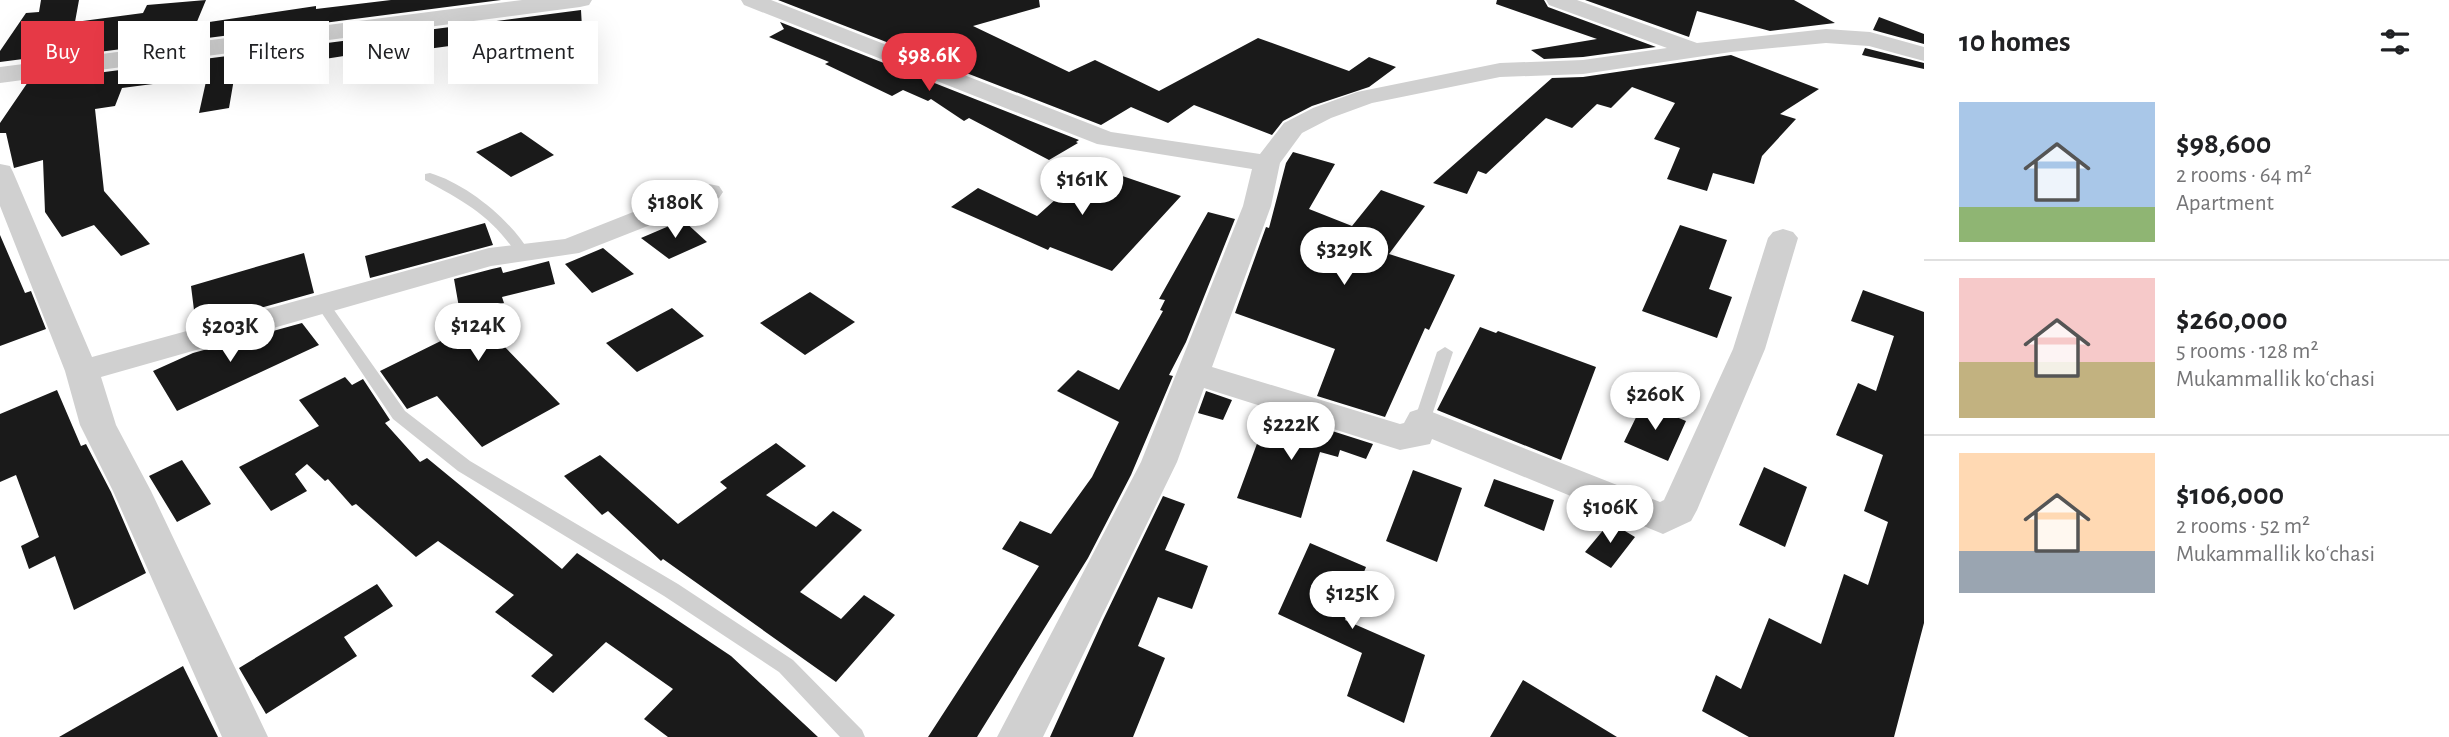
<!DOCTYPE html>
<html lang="en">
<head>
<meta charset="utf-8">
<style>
  :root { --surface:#fff; --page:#f6f6f6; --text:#202124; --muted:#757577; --line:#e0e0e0; --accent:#e63946 }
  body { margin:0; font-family:"Alegreya Sans",sans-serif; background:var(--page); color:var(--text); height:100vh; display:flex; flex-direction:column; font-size:26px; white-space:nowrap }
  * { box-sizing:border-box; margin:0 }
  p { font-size:23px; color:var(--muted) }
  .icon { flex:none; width:38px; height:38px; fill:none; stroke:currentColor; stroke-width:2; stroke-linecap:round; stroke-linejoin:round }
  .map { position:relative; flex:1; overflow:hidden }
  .drawer { display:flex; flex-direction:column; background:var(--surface); width:525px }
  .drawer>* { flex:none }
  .hud { position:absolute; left:21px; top:21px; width:665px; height:63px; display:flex; gap:14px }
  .price { position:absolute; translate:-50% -60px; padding:0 16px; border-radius:24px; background:#fff; color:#222; font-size:23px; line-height:46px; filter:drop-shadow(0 2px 4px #0008) }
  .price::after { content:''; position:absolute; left:50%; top:42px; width:21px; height:16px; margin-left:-10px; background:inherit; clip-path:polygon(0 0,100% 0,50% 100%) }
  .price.active { background:var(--accent); color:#fff }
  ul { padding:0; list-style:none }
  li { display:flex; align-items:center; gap:21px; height:175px; padding:0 35px }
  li+li { border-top:2px solid var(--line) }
  li span { display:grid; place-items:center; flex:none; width:196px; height:140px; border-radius:0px; color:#555 }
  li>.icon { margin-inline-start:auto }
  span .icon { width:84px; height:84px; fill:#fffc; stroke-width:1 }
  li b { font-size:30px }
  h2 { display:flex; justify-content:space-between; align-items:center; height:84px; padding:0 35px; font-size:30px }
  .tag { padding:0 24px; border-radius:0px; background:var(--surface); box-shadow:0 7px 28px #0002; font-size:24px; line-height:63px }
  .tag.active { background:var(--accent); color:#fff }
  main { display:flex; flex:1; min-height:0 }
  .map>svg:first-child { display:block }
</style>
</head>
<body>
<main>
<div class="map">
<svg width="1924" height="737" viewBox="0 0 1924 737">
  <rect width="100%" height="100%" fill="#fff"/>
  <path fill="#1a1a1a" d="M41,0h38l-4,22 68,-9 4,-8 59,-5 -10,24 120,-18v3l75,-9h110l-457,59 2,-3 -46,6v-11l26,-38 13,-1z
    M778,0h261l1,7 -67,19 96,46 26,-12 64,31 99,-53 91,33 20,-14 27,10 -27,20 -57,19 -29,15 -11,14 -78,-30 -26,18 -37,-16 -30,18z
    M1497,0h47l4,7 108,40 -73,10 -39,2 -13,-9 66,-11 -101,-35z
    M1585,0h209l41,23 -65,8 -73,-20 -8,26z
    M581,10l1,18 -206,28v-5l-141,22 -6,35 -30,5 8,-36 -85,11 -7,18 -20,3 9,82 46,53 -29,12 -27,-31 -32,12 -17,-25 -2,-52 -29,8 -8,-35h-6v-10l28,-41z
    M1879,17l45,17v10l-51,-14z
    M780,22l299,118 -3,2 2,1 -29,17 -80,-42 -5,3 -33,-22 -3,2 -25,-11 -11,6 -67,-32 4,-2 -60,-25 15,-8z
    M1865,48l59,15v6l-62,-14z
    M1731,55l88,34 -39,25 16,5 -34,37 -8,28 -41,-11 -6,18 -40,-12 13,-31 -26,-9 21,-36 -43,-16 -21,21 -14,-4 -25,24 -26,-10 -60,56 -8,-3 -11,23 -34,-11 119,-105 31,-1z
    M521,132l33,23 -43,22 -35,-25z
    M1293,152l42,12 -26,45 43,17 29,-36 44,16 -36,48 66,21 -26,55 -4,-2 -40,89 -68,-21 18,-47 -100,-36 31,-86 3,1 17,-65z
    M1093,166l88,30 -69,75 -62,-24 -2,3 -97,-43 27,-19 59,28z
    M1208,212l27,7 -49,123 -17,33 4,1 -42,99 -43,83 -111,179h-49l111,-171 -37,-17 18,-28 31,13 41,-57 27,-55 -62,-31 21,-21 41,20 44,-79 -3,-1 5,-10 -6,-1z
    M683,220l24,22 -38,17 -28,-21z
    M485,223l8,22 -123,33 -5,-22z
    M1680,225l47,15 -18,49 23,8 -15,41 -75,-27z
    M0,235l25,58 6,-2 15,38 -46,17z
    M603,248l31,26 -42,19 -27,-29z
    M304,253l10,40 -118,33 -5,-40z
    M549,261l6,23 -53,13 2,6 -33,9 89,92 -78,43 -45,-51 -30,13 -27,-38 83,-41 -9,-51 38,-10 9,-2 2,6z
    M1863,290l61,22v311l-30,114h-145l-47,-26 14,-36 25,14 28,-71 52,26 23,-70 24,11 20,-63 -24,-11 19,-56 -47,-20 22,-52 18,8 18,-55 -43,-15z
    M810,292l45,30 -50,33 -45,-32z
    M672,308l32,28 -67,36 -31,-29z
    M302,323l17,22 -142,66 -24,-40 40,-18z
    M1480,327l16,6 2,-2 98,36 -35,93 -124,-50z
    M345,377l7,8 11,-6 27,41 -5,3 35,39 7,-4 135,111 15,-16 154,103 87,81h-150l-24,-18 29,-30 -67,-47 -53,51 -22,-17 22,-21 -58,-43 19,-17 -76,-54 -22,16 -60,-53 -4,2 -24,-27 -3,2 -18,-17 -12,10 12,17 -36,20 -32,-44 80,-41 -20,-26z
    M57,390l24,56 5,-2 25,48 35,81 -72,37 -19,-54 -26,13 -8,-23 18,-9 -23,-62 -16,7v-68z
    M1206,391l26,9 -9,20 -25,-7z
    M1643,403l43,18 -18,40 -44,-19z
    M1269,411l104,33 -7,15 -26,-9 -2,7 -18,-5 -19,66 -64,-20z
    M776,443l30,23 -40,29 50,32 17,-16 29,19 -62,62 41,27 23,-24 31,20 -59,67 -173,-123 -2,2 -53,-50 -6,4 -38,-39 36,-21 78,69 49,-36 -7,-6z
    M182,460l29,44 -34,18 -28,-46z
    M1764,467l43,20 -22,60 -46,-22z
    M1413,470l49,18 -25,74 -51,-21z
    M1494,479l60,21 -10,31 -60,-25z
    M1163,496l22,8 -20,46 43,16 -16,43 -34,-12 -20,49 27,12 -32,79h-83l53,-117z
    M1610,522l25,15 -24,31 -26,-16z
    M1310,543l56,24 -21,53 80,35 -21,68 -57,-27 15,-43 -84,-39z
    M377,584l16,22 -49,31 13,19 -91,58 -27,-46z
    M183,666l35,71h-159z
    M1523,680l94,57h-127z"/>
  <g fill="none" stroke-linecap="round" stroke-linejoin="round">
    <path fill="#d0d0d0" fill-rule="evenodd" d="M430,173c37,11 81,47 100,80l-2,3h-10c-25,-39 -53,-54 -93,-76v-6z
      M322,298l5,2 78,111 65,50 208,123 115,76 69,70 3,7h-25l-61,-65 -115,-76 -206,-125 -65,-52 -78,-116z
      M1445,347l8,5 -23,69 -2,4h-12l-2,-4 23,-69z"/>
    <path fill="#d0d0d0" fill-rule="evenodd" d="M741,0h30l340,132 149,22 24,-31 29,-15 44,-16 143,-29 83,-3 84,-12 -118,-43 -3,-5h31l120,43 129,-14 44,3 54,15v14l-55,-15 -43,-3 -95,9 -148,22 -83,3 -128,26 -41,15 -29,15 -22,30 -9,43 -59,161 188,57 4,-1 6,-11 12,-4 238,94 4,-2 69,-151 35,-111 5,-6 10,-3 10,3 5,6 -33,111 -68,161 -6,11 -28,13 -231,-95 -2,5 -30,6 -196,-62 -27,74 -134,275h-46l144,-275 102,-256 9,-37 -155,-25 -353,-139z
      M0,164l10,2 3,6 79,185 397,-109 76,-9 134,-53 10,-2 10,2 4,6 -4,6 -140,55 -88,13 -390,111 15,48 35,66 117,246h-46l-109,-246 -33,-66 -15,-54 -65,-165z"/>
    <path fill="#d0d0d0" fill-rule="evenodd" d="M522,0h70l-3,5 -9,2 -580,76v-16z"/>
  </g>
</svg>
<b class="price active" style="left:929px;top:93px">$98.6K</b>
<b class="price" style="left:1082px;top:217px">$161K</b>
<b class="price" style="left:675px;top:240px">$180K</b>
<b class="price" style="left:1344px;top:287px">$329K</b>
<b class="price" style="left:478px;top:363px">$124K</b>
<b class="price" style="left:230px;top:364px">$203K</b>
<b class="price" style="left:1655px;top:432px">$260K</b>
<b class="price" style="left:1291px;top:462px">$222K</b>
<b class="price" style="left:1610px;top:545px">$106K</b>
<b class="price" style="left:1352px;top:631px">$125K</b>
<div class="hud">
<a class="tag active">Buy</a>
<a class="tag">Rent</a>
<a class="tag">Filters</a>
<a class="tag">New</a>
<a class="tag">Apartment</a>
</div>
</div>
<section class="drawer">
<h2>10 homes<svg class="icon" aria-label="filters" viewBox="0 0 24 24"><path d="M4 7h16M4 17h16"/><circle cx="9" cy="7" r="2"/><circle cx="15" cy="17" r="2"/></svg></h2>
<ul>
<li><span style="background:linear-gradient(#a9c7e8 75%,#8fb573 0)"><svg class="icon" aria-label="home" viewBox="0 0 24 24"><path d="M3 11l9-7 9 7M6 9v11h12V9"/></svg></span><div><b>$98,600</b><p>2 rooms · 64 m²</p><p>Apartment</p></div></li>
<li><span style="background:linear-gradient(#f6c9c9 60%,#c2b280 0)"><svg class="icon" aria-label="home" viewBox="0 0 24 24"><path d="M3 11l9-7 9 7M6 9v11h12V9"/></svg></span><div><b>$260,000</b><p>5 rooms · 128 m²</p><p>Mukammallik koʻchasi</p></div></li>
<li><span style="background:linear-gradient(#ffd9b3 70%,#9aa5b1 0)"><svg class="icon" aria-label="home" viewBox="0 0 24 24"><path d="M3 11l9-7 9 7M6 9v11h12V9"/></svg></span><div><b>$106,000</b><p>2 rooms · 52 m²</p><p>Mukammallik koʻchasi</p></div></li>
</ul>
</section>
</main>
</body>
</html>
